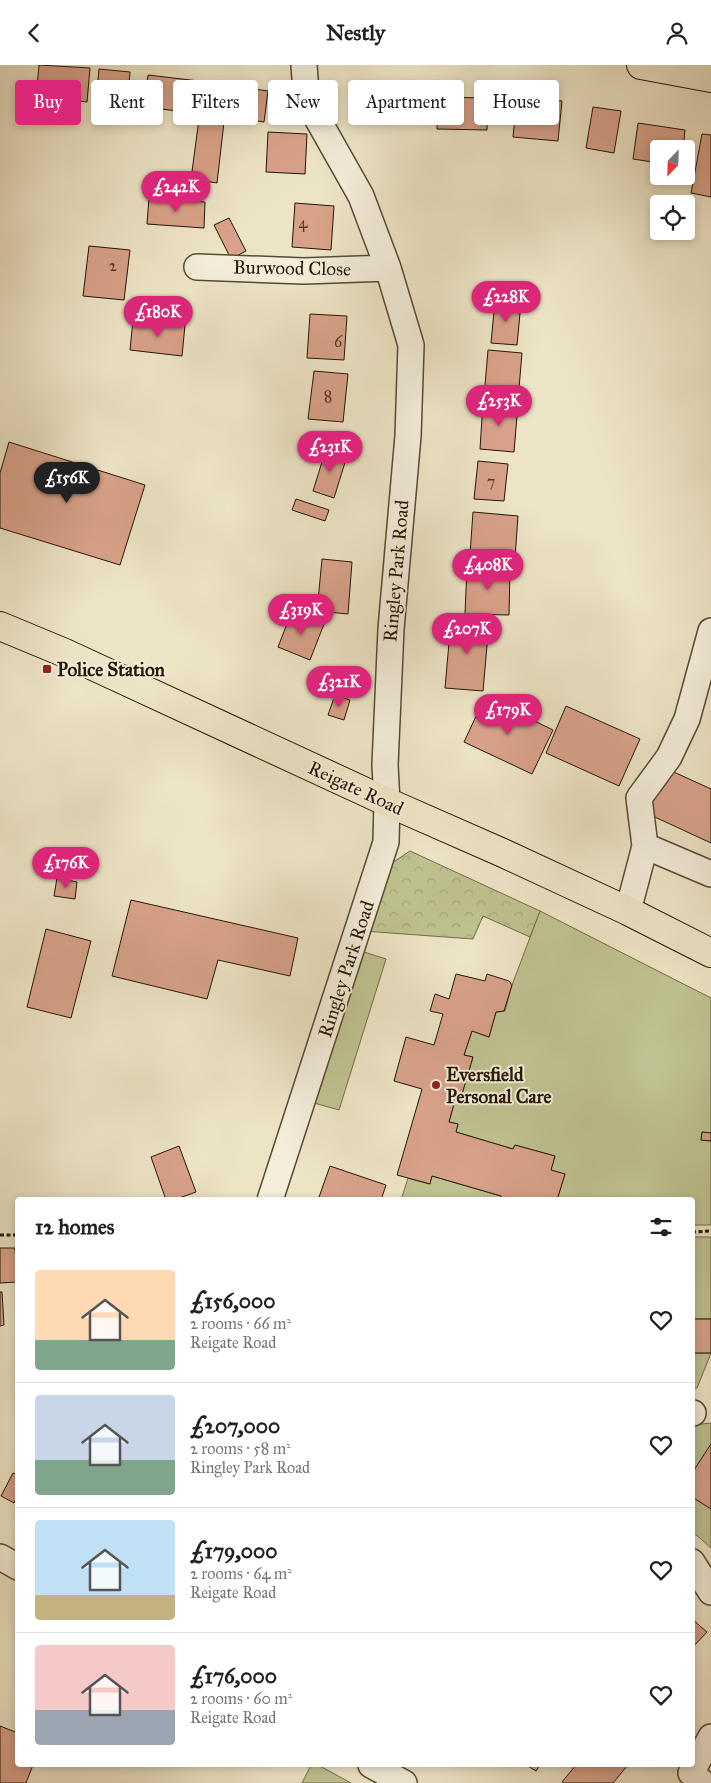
<!DOCTYPE html>
<html lang="en">
<head>
<meta charset="utf-8">
<style>
  :root { --surface:#fff; --page:#f6f6f6; --text:#202124; --muted:#757577; --line:#e0e0e0; --accent:#db2777 }
  body { margin:0; font-family:"IM FELL Great Primer",serif; background:var(--page); color:var(--text); height:100vh; display:flex; flex-direction:column; font-size:19px; white-space:nowrap }
  * { box-sizing:border-box; margin:0 }
  p { font-size:16px; color:var(--muted) }
  .icon { flex:none; width:28px; height:28px; fill:none; stroke:currentColor; stroke-width:2; stroke-linecap:round; stroke-linejoin:round }
  .map { position:relative; flex:1; overflow:hidden }
  .panel { position:absolute; left:15px; top:1132px; width:680px; height:570px; display:flex; flex-direction:column; background:var(--surface); border-radius:5px; box-shadow:0 2px 8px #0003 }
  .panel>* { flex:none }
  .guide { position:absolute; left:15px; top:15px; width:681px; height:45px; display:flex; gap:10px }
  .needle { width:32px; rotate:203deg }
  .controls { position:absolute; left:650px; top:75px; display:grid; gap:10px }
  .controls a { display:grid; place-items:center; width:45px; height:45px; border-radius:5px; background:var(--surface); box-shadow:0 2px 8px #0003; font-size:25px }
  .price { position:absolute; translate:-50% -42px; padding:0 11px; border-radius:18px; background:var(--accent); color:#fff; font-size:16px; line-height:32px; filter:drop-shadow(0 1px 2px #0008) }
  .price::after { content:''; position:absolute; left:50%; top:30px; width:15px; height:11px; margin-left:-8px; background:inherit; clip-path:polygon(0 0,100% 0,50% 100%) }
  .price.current { background:#222; color:#fff }
  ul { padding:0; list-style:none }
  li { display:flex; align-items:center; gap:15px; height:125px; padding:0 20px }
  li+li { border-top:1px solid var(--line) }
  li span { display:grid; place-items:center; flex:none; width:140px; height:100px; border-radius:5px; color:#555 }
  li>.icon { margin-inline-start:auto }
  span .icon { width:60px; height:60px; fill:#fffc; stroke-width:1 }
  li b { font-size:21px }
  h2 { display:flex; justify-content:space-between; align-items:center; height:60px; padding:0 20px; font-size:21px }
  .tag { padding:0 18px; border-radius:5px; background:var(--surface); box-shadow:0 2px 8px #0003; font-size:18px; line-height:45px }
  .tag.current { background:var(--accent); color:#fff }
  header { display:flex; justify-content:space-between; align-items:center; height:65px; padding:0 20px; background:var(--surface); font-size:22px; font-weight:800 }
  .map>svg:first-child { display:block }
</style>
</head>
<body>
<header><svg class="icon" aria-label="back" viewBox="0 0 24 24"><path d="M15 5l-7 7 7 7"/></svg>Nestly<svg class="icon" aria-label="person" viewBox="0 0 24 24"><circle cx="12" cy="8" r="4"/><path d="M4 21q1-7 8-7t8 7"/></svg></header>
<div class="map">
<svg width="711" height="1718" viewBox="0 0 711 1718">
  <defs>
    <pattern id="forest-crowns" width="20" height="18" patternUnits="userSpaceOnUse" patternTransform="scale(1.25)"><rect width="20" height="18" fill="#bfc290"/><path d="M2 6a3 3 0 1 1 6 0M12 15a3 3 0 1 1 6 0" fill="none" stroke="#a4a67b"/></pattern>
  </defs>
  <rect width="100%" height="100%" fill="#ede4c6"/>
  <filter id="stains"><feTurbulence type="fractalNoise" baseFrequency=".004" numOctaves="4"/><feColorMatrix values="0 0 0 0 .2 0 0 0 0 .09 0 0 0 0 .02 0 0 0 .5 -.17"/></filter>
  <radialGradient id="worn" r=".72"><stop offset=".6" stop-color="#630" stop-opacity="0"/><stop offset="1" stop-color="#630" stop-opacity=".3"/></radialGradient>
  <path fill="#bfc290" stroke="#726c49" d="M540,846l171,87v135l-9,-1 -1,8 10,1v84h-18l-1,-25h-135l8,-26 -14,-4 4,-14 -40,-11 -2,4 -57,-17 2,-8 -9,-2 8,-29 5,1 11,-37 -9,-2 8,-24 17,6 7,-25 9,-1 7,-26z
    M361,886l25,8 -47,151 -25,-7z
    M432,1111l69,20 -1,4h-99l7,-22 21,6z
    M693,1172h18v82h-18z
    M692,1288h19l-14,35 -4,1z
    M711,1358v125l-18,-16v-107z
    M311,1700h7l33,18h-49z"/>
  <path fill="url(#forest-crowns)" stroke="#726c49" d="M410,786l130,60 -10,26 -47,-21 -10,23 -110,-8 23,-64z"/>
  <path fill="#d8a28a" stroke="#251602" d="M39,0l51,3 -3,34 -51,-5z
    M99,4l31,3 -3,34 -31,-4z
    M148,10l51,6 -4,32 -51,-6z
    M428,16l1,34 -39,1 -1,-34z
    M219,19l49,7 -4,31 -50,-8z
    M438,32l50,1 -1,32 -50,-1z
    M517,32l45,4 -4,40 -45,-4z
    M593,42l28,4 -7,42 -28,-5z
    M199,54l25,3 -7,61 -26,-4z
    M638,58l47,7 -2,19h-24v14l-26,-4z
    M268,67l39,2 -2,40 -39,-2z
    M702,69l9,1v62l-20,-4z
    M149,133l56,4 -1,26 -57,-4z
    M295,138l39,3 -3,44 -39,-3z
    M229,153l17,33 -15,8 -17,-34z
    M89,181l41,4 -6,50 -41,-4z
    M495,235l26,3 -4,42 -26,-2z
    M310,249l37,2 -3,44 -37,-2z
    M133,255l52,5 -3,31 -52,-6z
    M488,285l34,3 -4,47 -34,-3z
    M314,306l34,3 -5,48 -35,-3z
    M483,337l35,2 -4,48 -34,-3z
    M9,377l136,43 -25,80 -120,-37v-55z
    M326,384l21,7 -13,42 -21,-7z
    M478,396l30,3 -4,37 -30,-2z
    M296,434l33,11 -4,11 -33,-11z
    M473,447l45,4 -3,42 -45,-4z
    M322,494l30,3 -4,52 -31,-3z
    M467,502l43,2 -1,46 -44,-1z
    M292,546l32,13 -14,36 -32,-13z
    M451,555l38,3 -6,68 -38,-3z
    M335,630l15,5 -6,20 -16,-5z
    M485,632l68,33 -21,44 -68,-32z
    M566,641l74,33 -21,47 -73,-33z
    M665,703l46,21v54l-67,-31z
    M57,813l20,4 -2,17 -21,-3z
    M131,835l167,38 -8,38 -72,-16 -11,39 -95,-23z
    M46,864l45,12 -20,77 -44,-11z
    M456,909l29,7 2,-7 22,7 3,4 -8,26 -8,1 -7,25 -17,-6 -8,24 9,2 -11,37 -5,-1 -8,29 9,2 -2,8 57,17 2,-4 40,11 -4,14 14,4 -8,26h-57l1,-4 -69,-20 -2,8 -33,-9 25,-86 -28,-8 12,-44 28,8 9,-31 -13,-3 5,-17 14,5z
    M702,1067l9,1v8l-10,-1z
    M179,1081l17,46 -22,8h-8l-15,-43z
    M330,1101l56,19 -5,15h-63z
    M0,1183h15l2,34 -17,1z
    M0,1227h2l2,33 -4,1z
    M692,1231l1,23h18v34h-19z
    M711,1379v65l-19,-12v-24z
    M13,1408l5,2v20l-4,8 -13,-7z
    M692,1554l15,13 -15,16z
    M0,1661l18,7v32h15l-7,18h-26z
    M526,1700h14l-4,6z
    M576,1700h52l-15,18h-50l-1,-1z"/>
  <g fill="none" stroke-linecap="round" stroke-linejoin="round">
    <defs>
      <path id="minor" d="M197,202l107,4 84,-3
        M645,781l-6,-48 30,-41 18,-38 24,-88
        M628,846l17,-65 66,28
        M270,1135l116,-358 1,-40 -2,-37 6,-136 17,-193 3,-91 -23,-77 -27,-72 -44,-78 -11,-26 -2,-27
        M692,1348h1
        M0,1492l18,10
        M692,1497l19,30
        M371,1700l33,18
        M703,1718l-12,-10 20,-36"/>
      <path id="major" d="M641,0l70,13
        M0,561l65,27 322,149 116,51 125,58 83,42"/>
    </defs>
    <use href="#minor" stroke="#574a33" stroke-width="28"/>
    <use href="#major" stroke="#251602" stroke-width="30"/>
    <path stroke="#251602" stroke-width="3" stroke-dasharray="4 2.5" stroke-linecap="butt" d="M692,1167l19,-1
      M0,1170h18"/>
    <use href="#minor" stroke="#f3edda" stroke-width="25"/>
    <use href="#major" stroke="#ede4c6" stroke-width="28"/>
  </g>
  <g fill="#8f2418" stroke="#f3edda" stroke-width="2">
    <rect x="42" y="599" width="10" height="10" rx="2.5"/>
    <circle cx="436" cy="1020" r="5"/>
  </g>
  <g text-anchor="middle" dominant-baseline="central" stroke-width="4" stroke-linejoin="round" paint-order="stroke">
    <g font-size="16" fill="#523924">
      <text x="303" y="157">4</text>
      <text x="113" y="200">2</text>
      <text x="338" y="276">6</text>
      <text x="328" y="331">8</text>
      <text x="491" y="416">7</text>
    </g>
    <g font-size="19" fill="#251602" stroke="#f3edda">
      <text transform="translate(292 203) rotate(1)">Burwood Close</text>
      <text transform="translate(396 506) rotate(-85)">Ringley Park Road</text>
      <text transform="translate(356 723) rotate(25)">Reigate Road</text>
      <text transform="translate(346 904) rotate(-72)">Ringley Park Road</text>
    </g>
    <g font-size="19" font-weight="bold" fill="#251602" stroke="#f3edda" text-anchor="start">
      <text x="57" y="604">Police Station</text>
      <text x="446" y="1009">Eversfield<tspan x="446" dy="22">Personal Care</tspan></text>
    </g>
  </g>
  <rect width="100%" height="100%" filter="url(#stains)"/>
  <rect width="100%" height="100%" fill="url(#worn)"/>
</svg>
<div class="controls">
<a><svg class="needle" viewBox="-14 -14 28 28"><path d="M0-13l5 13h-10z" fill="#e53935"/><path d="M0 13l5-13h-10z" fill="#757577"/></svg></a>
<a><svg class="icon" aria-label="locate" viewBox="0 0 24 24"><circle cx="12" cy="12" r="6"/><path d="M12 2v4M12 18v4M2 12h4M18 12h4"/></svg></a>
</div>
<b class="price" style="left:176px;top:148px">£242K</b>
<b class="price" style="left:506px;top:258px">£228K</b>
<b class="price" style="left:158px;top:273px">£180K</b>
<b class="price" style="left:499px;top:362px">£253K</b>
<b class="price" style="left:330px;top:408px">£231K</b>
<b class="price current" style="left:67px;top:439px">£156K</b>
<b class="price" style="left:488px;top:526px">£408K</b>
<b class="price" style="left:301px;top:571px">£319K</b>
<b class="price" style="left:467px;top:590px">£207K</b>
<b class="price" style="left:339px;top:643px">£321K</b>
<b class="price" style="left:508px;top:671px">£179K</b>
<b class="price" style="left:66px;top:824px">£176K</b>
<div class="guide">
<a class="tag current">Buy</a>
<a class="tag">Rent</a>
<a class="tag">Filters</a>
<a class="tag">New</a>
<a class="tag">Apartment</a>
<a class="tag">House</a>
</div>
<section class="panel">
<h2>12 homes<svg class="icon" aria-label="filters" viewBox="0 0 24 24"><path d="M4 7h16M4 17h16"/><circle cx="9" cy="7" r="2"/><circle cx="15" cy="17" r="2"/></svg></h2>
<ul>
<li><span style="background:linear-gradient(#ffd9b3 70%,#7fa58c 0)"><svg class="icon" aria-label="home" viewBox="0 0 24 24"><path d="M3 11l9-7 9 7M6 9v11h12V9"/></svg></span><div><b>£156,000</b><p>2 rooms · 66 m²</p><p>Reigate Road</p></div><svg class="icon" aria-label="heart" viewBox="0 0 24 24"><path d="M12 20l-8-8c-3-5 5-10 8-4 3-6 11-1 8 4z"/></svg></li>
<li><span style="background:linear-gradient(#c9d6e8 65%,#7fa58c 0)"><svg class="icon" aria-label="home" viewBox="0 0 24 24"><path d="M3 11l9-7 9 7M6 9v11h12V9"/></svg></span><div><b>£207,000</b><p>2 rooms · 58 m²</p><p>Ringley Park Road</p></div><svg class="icon" aria-label="heart" viewBox="0 0 24 24"><path d="M12 20l-8-8c-3-5 5-10 8-4 3-6 11-1 8 4z"/></svg></li>
<li><span style="background:linear-gradient(#bfe0f5 75%,#c2b280 0)"><svg class="icon" aria-label="home" viewBox="0 0 24 24"><path d="M3 11l9-7 9 7M6 9v11h12V9"/></svg></span><div><b>£179,000</b><p>2 rooms · 64 m²</p><p>Reigate Road</p></div><svg class="icon" aria-label="heart" viewBox="0 0 24 24"><path d="M12 20l-8-8c-3-5 5-10 8-4 3-6 11-1 8 4z"/></svg></li>
<li><span style="background:linear-gradient(#f6c9c9 65%,#9aa5b1 0)"><svg class="icon" aria-label="home" viewBox="0 0 24 24"><path d="M3 11l9-7 9 7M6 9v11h12V9"/></svg></span><div><b>£176,000</b><p>2 rooms · 60 m²</p><p>Reigate Road</p></div><svg class="icon" aria-label="heart" viewBox="0 0 24 24"><path d="M12 20l-8-8c-3-5 5-10 8-4 3-6 11-1 8 4z"/></svg></li>
</ul>
</section>
</div>
</body>
</html>
